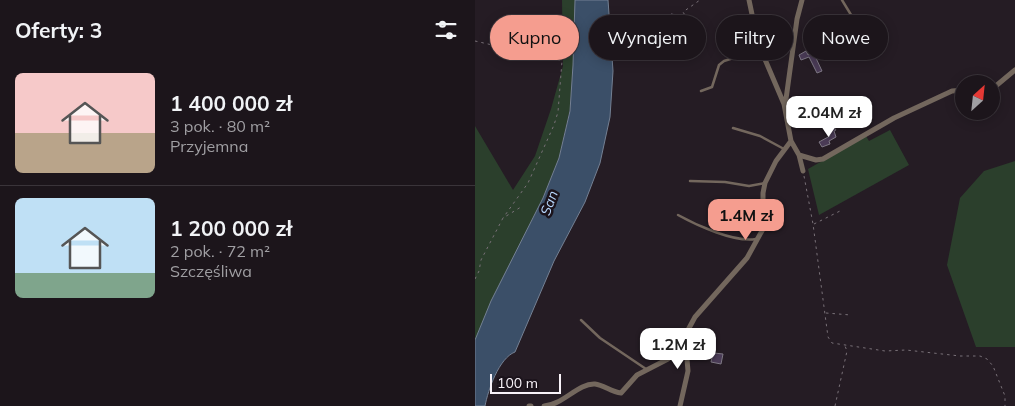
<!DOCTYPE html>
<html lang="pl">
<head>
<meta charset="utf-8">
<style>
  :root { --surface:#1c151b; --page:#292228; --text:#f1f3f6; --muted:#a09fa3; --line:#3a343a; --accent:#f59d8f }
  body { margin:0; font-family:Mulish,sans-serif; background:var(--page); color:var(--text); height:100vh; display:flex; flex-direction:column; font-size:19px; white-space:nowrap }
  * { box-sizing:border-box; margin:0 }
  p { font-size:16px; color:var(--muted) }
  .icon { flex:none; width:28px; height:28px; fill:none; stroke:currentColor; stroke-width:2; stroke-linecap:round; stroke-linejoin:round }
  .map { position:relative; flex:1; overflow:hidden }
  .panel { display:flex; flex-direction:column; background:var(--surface); width:475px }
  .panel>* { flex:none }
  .guide { position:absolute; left:15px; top:15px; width:450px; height:45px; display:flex; gap:10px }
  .needle { width:32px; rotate:27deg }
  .fabs { position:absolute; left:480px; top:75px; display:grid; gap:10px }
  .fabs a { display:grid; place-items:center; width:45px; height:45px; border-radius:50%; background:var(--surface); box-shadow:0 2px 12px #0003,0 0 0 1px var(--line); font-size:25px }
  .scale { position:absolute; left:15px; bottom:12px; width:71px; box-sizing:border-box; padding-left:5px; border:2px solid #f8f2f8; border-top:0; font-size:14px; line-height:18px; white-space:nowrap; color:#f8f2f8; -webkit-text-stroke:4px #1b131b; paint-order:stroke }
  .price { position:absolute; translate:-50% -42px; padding:0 11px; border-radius:10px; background:#fff; color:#222; font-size:16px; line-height:32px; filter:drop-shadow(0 1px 2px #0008) }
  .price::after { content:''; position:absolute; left:50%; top:30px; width:15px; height:11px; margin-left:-8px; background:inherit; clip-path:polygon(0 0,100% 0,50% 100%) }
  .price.current { background:var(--accent); color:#111 }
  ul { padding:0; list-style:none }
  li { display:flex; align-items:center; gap:15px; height:125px; padding:0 15px }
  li+li { border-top:1px solid var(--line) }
  li span { display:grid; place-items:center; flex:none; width:140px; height:100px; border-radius:8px; color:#555 }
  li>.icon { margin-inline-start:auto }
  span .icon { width:60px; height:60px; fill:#fffc; stroke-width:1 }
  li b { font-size:21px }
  h2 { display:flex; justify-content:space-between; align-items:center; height:60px; padding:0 15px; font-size:21px }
  .pill { padding:0 18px; border-radius:22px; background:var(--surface); box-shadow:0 2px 12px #0003,0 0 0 1px var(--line); font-size:18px; line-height:45px }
  .pill.current { background:var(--accent); color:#111 }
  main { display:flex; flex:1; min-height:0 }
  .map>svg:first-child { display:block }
</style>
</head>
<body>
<main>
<section class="panel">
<h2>Oferty: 3<svg class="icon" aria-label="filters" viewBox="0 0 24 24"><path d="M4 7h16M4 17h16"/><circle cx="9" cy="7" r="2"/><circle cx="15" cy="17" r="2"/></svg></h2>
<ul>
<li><span style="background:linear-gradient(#f6c9c9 60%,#b9a48a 0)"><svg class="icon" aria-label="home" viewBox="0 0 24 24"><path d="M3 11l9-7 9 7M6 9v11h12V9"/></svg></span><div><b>1 400 000 zł</b><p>3 pok. · 80 m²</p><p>Przyjemna</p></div></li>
<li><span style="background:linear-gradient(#bfe0f5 75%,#7fa58c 0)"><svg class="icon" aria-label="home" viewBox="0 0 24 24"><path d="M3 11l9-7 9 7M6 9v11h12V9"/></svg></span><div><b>1 200 000 zł</b><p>2 pok. · 72 m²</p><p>Szczęśliwa</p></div></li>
</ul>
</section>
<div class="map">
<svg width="540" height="406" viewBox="0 0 540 406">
  <rect width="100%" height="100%" fill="#251c24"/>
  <path fill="#2b3f2c" d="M87,0h13l-2,65 -3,44 -11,49 -16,40 -68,142v-214l38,64 22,-34 16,-47 12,-43z
    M415,130l19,35 -90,50 -11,-46 58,-33 3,5z
    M540,161v186h-39l-29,-82 13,-67 24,-27z"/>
  <path fill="#3b4f68" stroke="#748093" d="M100,0h33l5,71 -3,46 -10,46 -15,39 -31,59 -39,91c-16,6 -27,38 -30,54h-10v-66l16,-39 52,-103 16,-40 11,-47 3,-46z"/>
  <path fill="#4a3b56" stroke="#7e7884" d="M196,14l11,2 -2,10 -12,-2z
    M343,50l1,4 -4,2 7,15 -5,2 -8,-16 -8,3 -2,-5 7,-4 2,4z
    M359,127l2,3 -2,1 2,6 -7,4 1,3 -8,3 -3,-5 11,-6 -3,-6z
    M238,346l1,7 9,1 -2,10 -10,-2 2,-9 -7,1 -1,-7z"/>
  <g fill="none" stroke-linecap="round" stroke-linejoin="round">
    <path stroke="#797178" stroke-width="1" stroke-dasharray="2.5 4" stroke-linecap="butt" d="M213,20l-5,-8 17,-12
      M0,41l87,20 -4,51 -4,13 -26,58 -25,35
      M329,176l9,48 15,113 4,6 53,8 21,-1 54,6h20l7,3 6,7 12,30v10
      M339,224l28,-14
      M0,279l4,-8 2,-11 22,-42 18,-11
      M351,313l25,2
      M360,406l12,-55 -2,-5"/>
    <path stroke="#73675d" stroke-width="2.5" d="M367,0l14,23v7
      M226,91l11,-4 7,-22 5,-4 35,-11
      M258,128l27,8 24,13
      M215,181l35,1 24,4 16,-3
      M203,215c18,10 57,28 78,24
      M106,320l19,18 46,31"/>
    <path stroke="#73675d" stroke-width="5" d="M274,0l9,43 26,61 7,37 8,14 4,16
      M516,90l24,-20
      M309,104l2,-5 11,-80 5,-19
      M324,155l17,5 7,-1 71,-41 58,-27 12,-1
      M54,406h2
      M69,406c19,-1 34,-23 51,-22 9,1 16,8 26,9l16,-18 31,-16 7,-5 20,-37 52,-59 16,-29v-36l2,-10 11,-22 15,-20
      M205,406l8,-35 -3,-35"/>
  </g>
  <g text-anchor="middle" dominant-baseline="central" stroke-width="5" stroke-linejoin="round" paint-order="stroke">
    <g font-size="14" font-style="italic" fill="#b6d5fb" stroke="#1b131b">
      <text transform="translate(74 203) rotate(-70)">San</text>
    </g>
  </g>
</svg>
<div class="fabs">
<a><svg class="needle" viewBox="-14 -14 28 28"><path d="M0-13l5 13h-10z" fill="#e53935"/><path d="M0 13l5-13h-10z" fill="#a09fa3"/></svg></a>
</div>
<div class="scale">100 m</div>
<b class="price" style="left:354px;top:138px">2.04M zł</b>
<b class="price current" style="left:271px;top:241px">1.4M zł</b>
<b class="price" style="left:203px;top:370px">1.2M zł</b>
<div class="guide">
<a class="pill current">Kupno</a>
<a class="pill">Wynajem</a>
<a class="pill">Filtry</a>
<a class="pill">Nowe</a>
</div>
</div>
</main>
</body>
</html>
